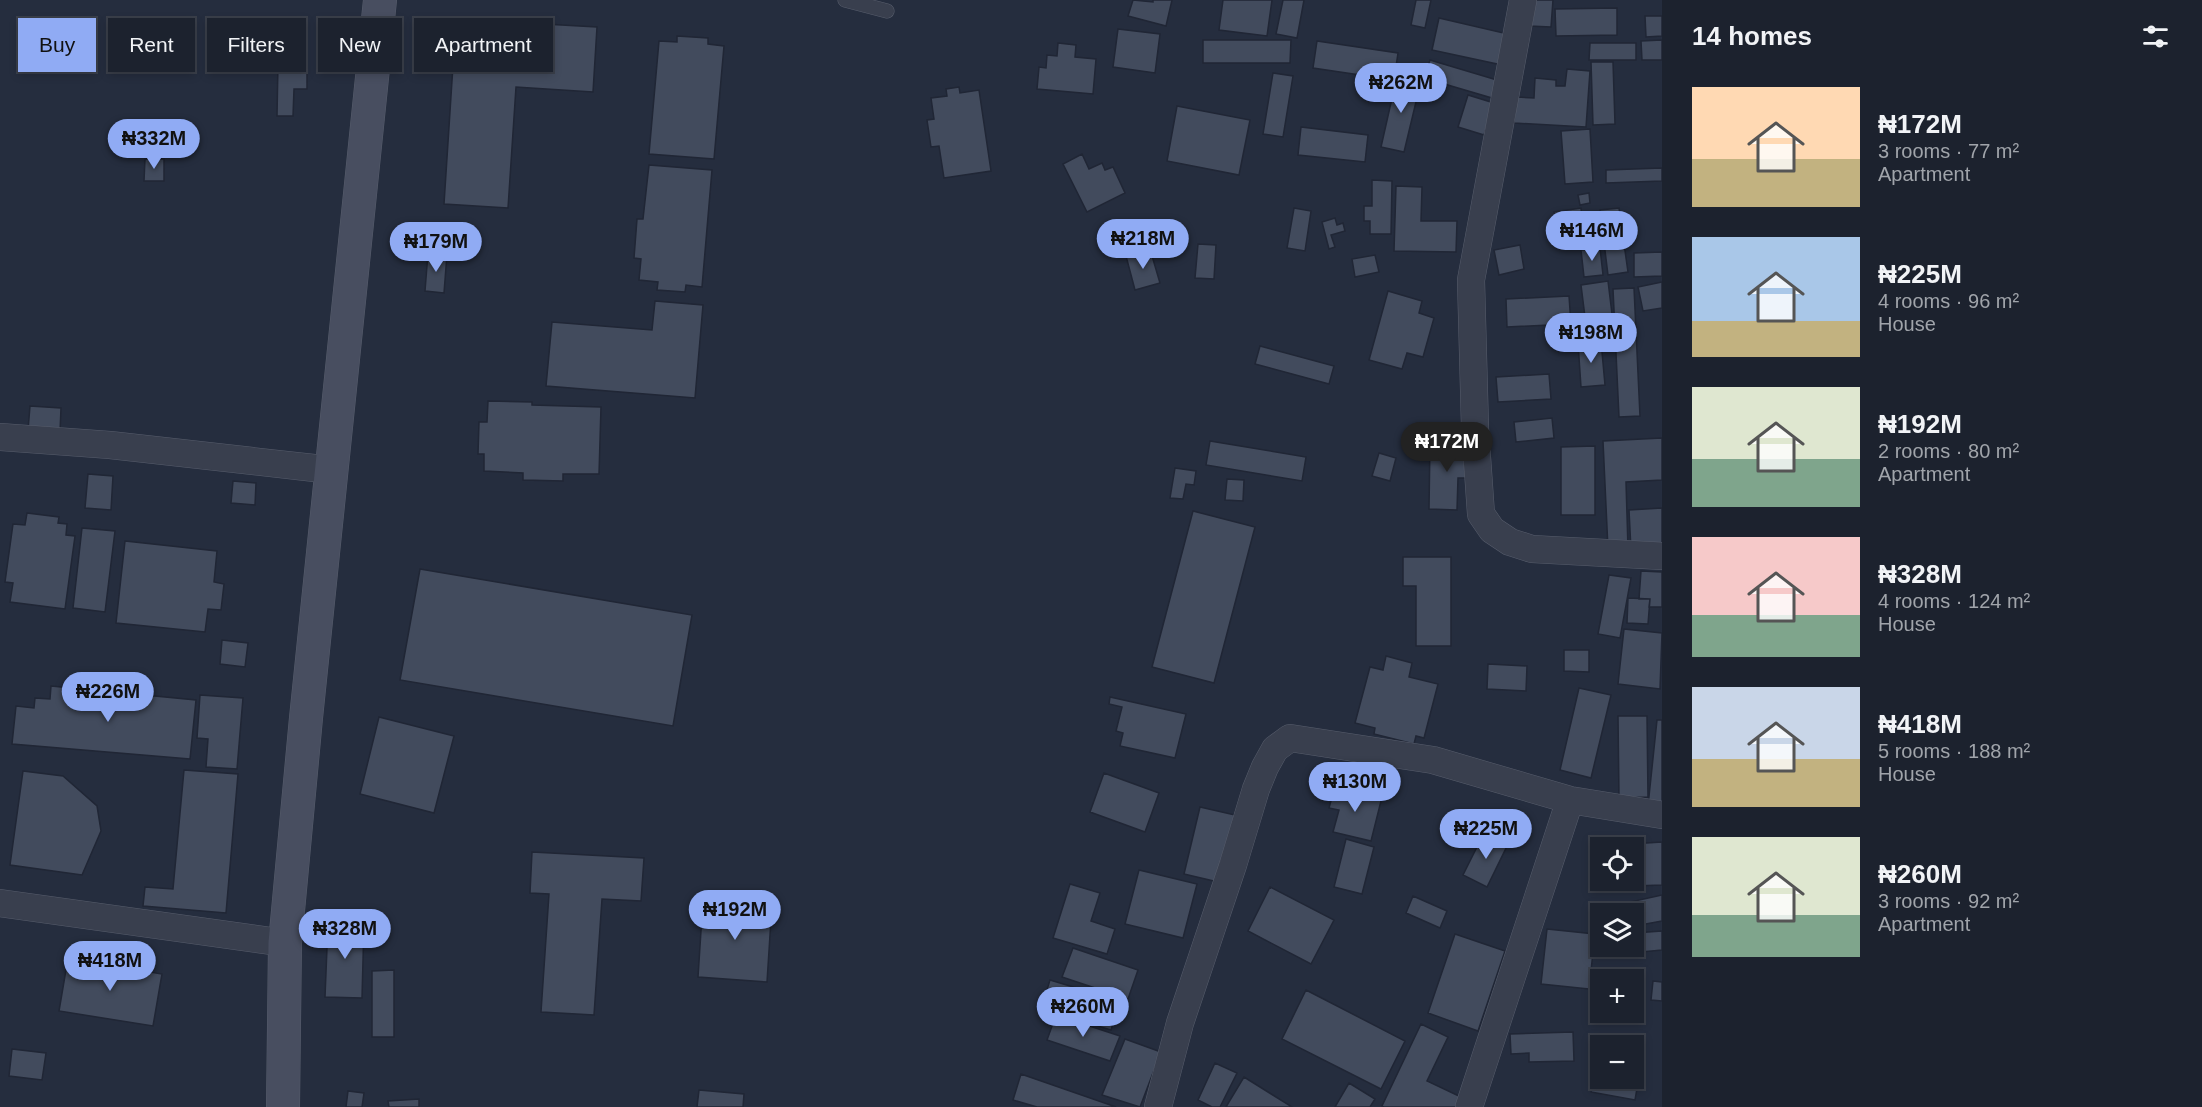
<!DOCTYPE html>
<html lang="en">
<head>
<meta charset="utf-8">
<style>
  :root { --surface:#1c222e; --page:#292f3a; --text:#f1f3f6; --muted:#a0a4aa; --line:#3a3f4a; --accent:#90abf4 }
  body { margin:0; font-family:Arial,sans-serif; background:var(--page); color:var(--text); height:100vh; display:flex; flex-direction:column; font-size:22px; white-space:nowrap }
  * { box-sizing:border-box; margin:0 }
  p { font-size:20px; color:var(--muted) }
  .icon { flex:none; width:33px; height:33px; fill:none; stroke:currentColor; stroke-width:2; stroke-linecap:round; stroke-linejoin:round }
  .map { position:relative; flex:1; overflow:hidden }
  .panel { display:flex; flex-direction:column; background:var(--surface); width:540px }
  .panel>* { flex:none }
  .hud { position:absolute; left:18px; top:18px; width:570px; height:54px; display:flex; gap:12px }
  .tools { position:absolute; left:1590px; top:837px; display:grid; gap:12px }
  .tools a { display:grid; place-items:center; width:54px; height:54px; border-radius:0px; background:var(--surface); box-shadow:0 3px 9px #0003,0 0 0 2px var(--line); font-size:30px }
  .price { position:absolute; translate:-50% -51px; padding:0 14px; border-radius:21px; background:var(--accent); color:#111; font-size:20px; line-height:39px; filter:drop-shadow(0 2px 3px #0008) }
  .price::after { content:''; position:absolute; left:50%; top:36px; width:18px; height:14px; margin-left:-9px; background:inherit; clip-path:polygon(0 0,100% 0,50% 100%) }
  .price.current { background:#222; color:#fff }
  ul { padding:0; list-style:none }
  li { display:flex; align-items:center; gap:18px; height:150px; padding:0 30px }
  li span { display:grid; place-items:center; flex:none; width:168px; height:120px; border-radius:0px; color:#555 }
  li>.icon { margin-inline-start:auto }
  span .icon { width:72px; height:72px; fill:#fffc; stroke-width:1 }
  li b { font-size:26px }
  h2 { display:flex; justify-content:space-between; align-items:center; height:72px; padding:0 30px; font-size:26px }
  .chip { padding:0 21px; border-radius:0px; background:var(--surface); box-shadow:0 3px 9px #0003,0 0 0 2px var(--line); font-size:21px; line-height:54px }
  .chip.current { background:var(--accent); color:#111 }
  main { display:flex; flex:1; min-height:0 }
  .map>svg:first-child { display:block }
</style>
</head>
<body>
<main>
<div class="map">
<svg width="1662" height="1107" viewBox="0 0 1662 1107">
  <rect width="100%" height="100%" fill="#252d3e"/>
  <path fill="#424b5d" stroke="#202635" stroke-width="1.5" d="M1133,0l20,2v-2h19l-6,26 -38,-10z
    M1223,0h49l-5,36 -48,-6z
    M1283,0h21l-7,38 -21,-4z
    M1416,0h15l-6,28 -14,-3z
    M1531,0h22l-2,27 -22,-1z
    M1617,8v27l-61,1 -1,-27z
    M1645,16h17v20l-16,1z
    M1439,18l69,16 -6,31 -70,-15z
    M456,19l141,8 -4,65 -77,-5 -8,121 -64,-4z
    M1118,29l42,5 -5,39 -42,-6z
    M677,36l31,2v6l16,2 -10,113 -65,-5 10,-113 18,1z
    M1203,40h88l-1,23h-87z
    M1662,40v20h-20l-1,-19z
    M1317,41l81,12 -4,27 -81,-12z
    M1058,43l18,2 -1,12 21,2 -3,35 -56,-5 2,-22 7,1 1,-13 10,1z
    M1590,43h46v17h-47z
    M1430,60l67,20 -5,18 -68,-20z
    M1591,62h22l2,62 -22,1z
    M278,63h29v26h-13l-1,27h-16z
    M1567,69l23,2 -4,56 -72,-4 2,-26 18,1 1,-20 21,2v6h9z
    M1273,73l20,3 -10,61 -20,-3z
    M1397,76l24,5 -17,71 -23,-5z
    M959,87l1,6 19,-3 12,81 -47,7 -5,-32 -8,1 -4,-27 7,-1 -3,-21 16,-2 -1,-7z
    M1468,95l26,8 -10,32 -26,-8z
    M1177,106l73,14 -11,55 -72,-14z
    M1301,127l67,8 -3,27 -67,-7z
    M1590,129l3,53 -28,2 -4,-53z
    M1082,154l7,15 13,-6 3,7 8,-3 12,26 -38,19 -24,-48z
    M145,159h19v22h-20z
    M649,165l63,5 -10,117 -16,-2 -1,7 -28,-2 1,-8 -19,-2 2,-21 -7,-1 3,-39h6z
    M1662,168v13l-56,2v-13z
    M1372,180l20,1 -1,53h-21v-13h-6v-15h8z
    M1396,186l26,1 -1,34h36l-1,31 -62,-1z
    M1589,193l1,10 -10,2 -2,-10z
    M1294,208l17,3 -6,40 -18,-3z
    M1581,208l2,23 -26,4 -3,-23z
    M1619,208l9,64 -20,3 -8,-65z
    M1335,218l2,7 6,-2 2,8 -14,4 4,12 -6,2 -7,-27z
    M1598,233v13l-18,1 -1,-13z
    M1198,244l18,1 -2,34 -19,-1z
    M1520,245l4,24 -25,6 -5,-25z
    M1600,248l3,27 -19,2 -3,-27z
    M1150,249l10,34 -25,7 -9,-34z
    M1662,252v24l-28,1v-24z
    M428,253l19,1 -3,39 -19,-2z
    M1375,255l4,17 -24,5 -3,-18z
    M1608,281l4,33 -27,3 -4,-32z
    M1662,282v26l-19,3 -5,-24z
    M1634,288l6,128 -21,1 -6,-128z
    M1388,291l34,10 -3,12 15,5 -11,39 -16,-4 -5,16 -33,-9z
    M1569,296l2,28 -64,3 -1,-28z
    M655,301l48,4 -8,93 -149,-12 6,-64 100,8z
    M1601,341l4,44 -24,2 -3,-44z
    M1260,346l74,20 -5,18 -74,-20z
    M1549,374l2,25 -53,3 -2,-25z
    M488,401l44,1v3l69,2 -2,67h-36v7l-40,-1v-7l-39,-2v-17h-6l1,-32h8z
    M30,406l31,2 -1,24 -32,-2z
    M1552,418l2,20 -38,4 -2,-20z
    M1662,438v42l-36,2 2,66 -20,1 -5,-108z
    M1210,441l96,16 -4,24 -96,-16z
    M1430,441l40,1 -1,36h-11l-1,32 -28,-1z
    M1595,446v69h-34v-68z
    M1379,453l17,5 -6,23 -18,-5z
    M1175,468l21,3 -2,14 -8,-1 -3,15 -13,-1z
    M88,474l25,2 -2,34 -26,-2z
    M1227,479l17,1 -1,21 -18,-1z
    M233,481l23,2 -1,22 -24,-2z
    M1662,508v40l-31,2 -2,-40z
    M1193,511l62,16 -41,156 -62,-16z
    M27,513l32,4 -1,6 9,1 -1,11 9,1 -10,73 -55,-7 3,-19 -8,-1 8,-58 12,1z
    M82,528l33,3 -10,81 -32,-4z
    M125,541l92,10 -3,31 10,2 -3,26 -13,-1 -3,23 -89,-9z
    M1403,557h48v89h-35v-60h-13z
    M420,569l272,46 -19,111 -273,-46z
    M1641,571l21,1v35h-13l1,-8h-11z
    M1609,575l22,3 -11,60 -22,-4z
    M1628,598l22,1 -2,25 -21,-1z
    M1624,629l38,4 -2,56 -42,-5z
    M222,640l26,3 -3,24 -25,-3z
    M1564,650h25v22l-25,-1z
    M1386,656l26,7 -3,14 29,7 -14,54 -8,-2 -2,8 -40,-10 1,-6 -20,-5 15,-56 13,3z
    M1488,664l39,2 -1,25 -39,-2z
    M51,686l145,14 -6,59 -178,-15 4,-38 18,2 1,-10 15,1z
    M1579,688l32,7 -20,83 -31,-8z
    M200,695l43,3 -6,71 -31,-2 2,-28 -11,-1z
    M1110,697l76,17 -11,44 -55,-12 3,-13 -7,-2 6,-24 -13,-3z
    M1618,716h29l1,81 -29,1z
    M379,717l75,19 -20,77 -74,-19z
    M1657,720h5v87l-14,-1z
    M184,770l54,4 -12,139 -83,-7 2,-19 28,2z
    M23,771l40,5 34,30 4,25 -19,44 -72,-10z
    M1104,773l55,20 -14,39 -55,-20z
    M1335,786l47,11 -11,44 -38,-9 6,-22 -10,-2z
    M1200,807l35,8 -17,67 -34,-8z
    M1484,833l24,11 -21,43 -24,-12z
    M1346,839l28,8 -12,47 -28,-7z
    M1662,842v43l-28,1v-38h-2l-1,-4z
    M532,852l112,6 -3,43 -39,-2 -8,116 -53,-3 8,-118 -19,-1z
    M1139,870l58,14 -14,54 -58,-14z
    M1070,884l30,9 -9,28 24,8 -8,25 -54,-16z
    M1270,887l64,33 -23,44 -63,-33z
    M1662,895v26l-27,5 -5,-24z
    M1413,896l34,15 -7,17 -34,-15z
    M703,900l69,4 -5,78 -69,-5z
    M328,923h36l-2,75 -37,-1z
    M1547,929l48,5 -6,55 -48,-5z
    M1662,931v19l-31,3v-7h3v-13z
    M1455,934l50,17 -27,80 -50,-18z
    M1073,948l65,22 -10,29 -66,-22z
    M68,958l94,16 -9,52 -94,-15z
    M394,970v67h-22v-66z
    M1050,980l70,21 -9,29 -70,-21z
    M1653,981l9,1v19l-11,-1z
    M1306,990l99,51 -24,48 -99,-50z
    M1056,1015l64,21 -10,25 -63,-21z
    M1421,1024l27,13 -21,44 34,16 -4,10h-73l-2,-1z
    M1573,1032l1,29 -45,1v-9l-18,1 -1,-20z
    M1125,1039l36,13 -21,55 -38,-12z
    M1600,1042l23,4h-23v32h34v-31l10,2 -9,51 -44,-8z
    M12,1049l34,4 -4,27 -33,-4z
    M1215,1063l22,10 -17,34h-8l-14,-7z
    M1021,1074l95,33h-79l-24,-7z
    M1244,1077l48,30h-66z
    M1349,1083l26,16 -5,8h-35z
    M699,1090l45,4 -1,13h-46z
    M348,1091l16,2 -2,14h-16z
    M419,1099v8h-30l-1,-6z"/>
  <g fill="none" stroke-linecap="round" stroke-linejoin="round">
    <defs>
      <path id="lane" d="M845,0l42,11"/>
      <path id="street" d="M1523,0l-52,280 4,148 6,86 11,16 18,12 22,7 130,7
        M0,437l110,8 222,25
        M0,903l285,40
        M1158,1107l22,-84 53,-158 23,-76 9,-22 10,-18 15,-11 143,22 137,40 92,15
        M1469,1107l101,-307"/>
      <path id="secondary" d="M283,1107l2,-164 21,-225 74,-718"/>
    </defs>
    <use href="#lane" stroke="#575d6c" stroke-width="15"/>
    <use href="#street" stroke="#575d6c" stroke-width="28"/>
    <use href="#secondary" stroke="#575d6c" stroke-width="34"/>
    <use href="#lane" stroke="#393f4e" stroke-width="14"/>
    <use href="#street" stroke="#393f4e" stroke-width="27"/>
    <use href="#secondary" stroke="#484e60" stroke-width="33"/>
  </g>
</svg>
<div class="tools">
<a><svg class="icon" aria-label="locate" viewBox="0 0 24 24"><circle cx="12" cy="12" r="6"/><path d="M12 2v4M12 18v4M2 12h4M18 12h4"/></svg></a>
<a><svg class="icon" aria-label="layers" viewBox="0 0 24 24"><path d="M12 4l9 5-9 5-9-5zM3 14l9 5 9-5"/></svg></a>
<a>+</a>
<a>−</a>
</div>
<b class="price" style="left:1401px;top:114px">₦262M</b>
<b class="price" style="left:154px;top:170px">₦332M</b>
<b class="price" style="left:1592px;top:262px">₦146M</b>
<b class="price" style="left:1143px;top:270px">₦218M</b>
<b class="price" style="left:436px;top:273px">₦179M</b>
<b class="price" style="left:1591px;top:364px">₦198M</b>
<b class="price current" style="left:1447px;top:473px">₦172M</b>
<b class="price" style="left:108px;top:723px">₦226M</b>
<b class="price" style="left:1355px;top:813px">₦130M</b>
<b class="price" style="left:1486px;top:860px">₦225M</b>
<b class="price" style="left:735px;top:941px">₦192M</b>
<b class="price" style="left:345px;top:960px">₦328M</b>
<b class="price" style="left:110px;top:992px">₦418M</b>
<b class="price" style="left:1083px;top:1038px">₦260M</b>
<div class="hud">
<a class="chip current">Buy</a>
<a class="chip">Rent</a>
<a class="chip">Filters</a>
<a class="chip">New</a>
<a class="chip">Apartment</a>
</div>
</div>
<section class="panel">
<h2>14 homes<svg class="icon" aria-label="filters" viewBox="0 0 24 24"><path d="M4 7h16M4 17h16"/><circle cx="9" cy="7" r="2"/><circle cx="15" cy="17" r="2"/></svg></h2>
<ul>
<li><span style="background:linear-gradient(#ffd9b3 60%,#c2b280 0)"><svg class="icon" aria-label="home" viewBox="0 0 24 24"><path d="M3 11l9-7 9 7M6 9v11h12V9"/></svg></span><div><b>₦172M</b><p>3 rooms · 77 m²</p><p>Apartment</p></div></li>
<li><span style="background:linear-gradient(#a9c7e8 70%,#c2b280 0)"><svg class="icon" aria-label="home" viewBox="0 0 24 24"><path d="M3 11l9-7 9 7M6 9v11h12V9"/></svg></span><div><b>₦225M</b><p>4 rooms · 96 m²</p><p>House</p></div></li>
<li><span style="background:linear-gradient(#dfe7d0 60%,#7fa58c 0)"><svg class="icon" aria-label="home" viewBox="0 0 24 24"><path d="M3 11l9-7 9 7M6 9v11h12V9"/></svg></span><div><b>₦192M</b><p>2 rooms · 80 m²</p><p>Apartment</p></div></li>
<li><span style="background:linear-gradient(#f6c9c9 65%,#7fa58c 0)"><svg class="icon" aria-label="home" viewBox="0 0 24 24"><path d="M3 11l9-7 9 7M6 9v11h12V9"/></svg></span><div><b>₦328M</b><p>4 rooms · 124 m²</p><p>House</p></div></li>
<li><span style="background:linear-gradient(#c9d6e8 60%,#c2b280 0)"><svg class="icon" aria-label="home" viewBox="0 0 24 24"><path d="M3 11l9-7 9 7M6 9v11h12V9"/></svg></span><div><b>₦418M</b><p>5 rooms · 188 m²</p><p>House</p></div></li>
<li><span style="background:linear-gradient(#dfe7d0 65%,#7fa58c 0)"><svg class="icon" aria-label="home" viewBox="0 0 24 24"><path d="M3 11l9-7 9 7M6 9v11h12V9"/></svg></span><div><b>₦260M</b><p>3 rooms · 92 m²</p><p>Apartment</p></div></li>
</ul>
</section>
</main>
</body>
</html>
